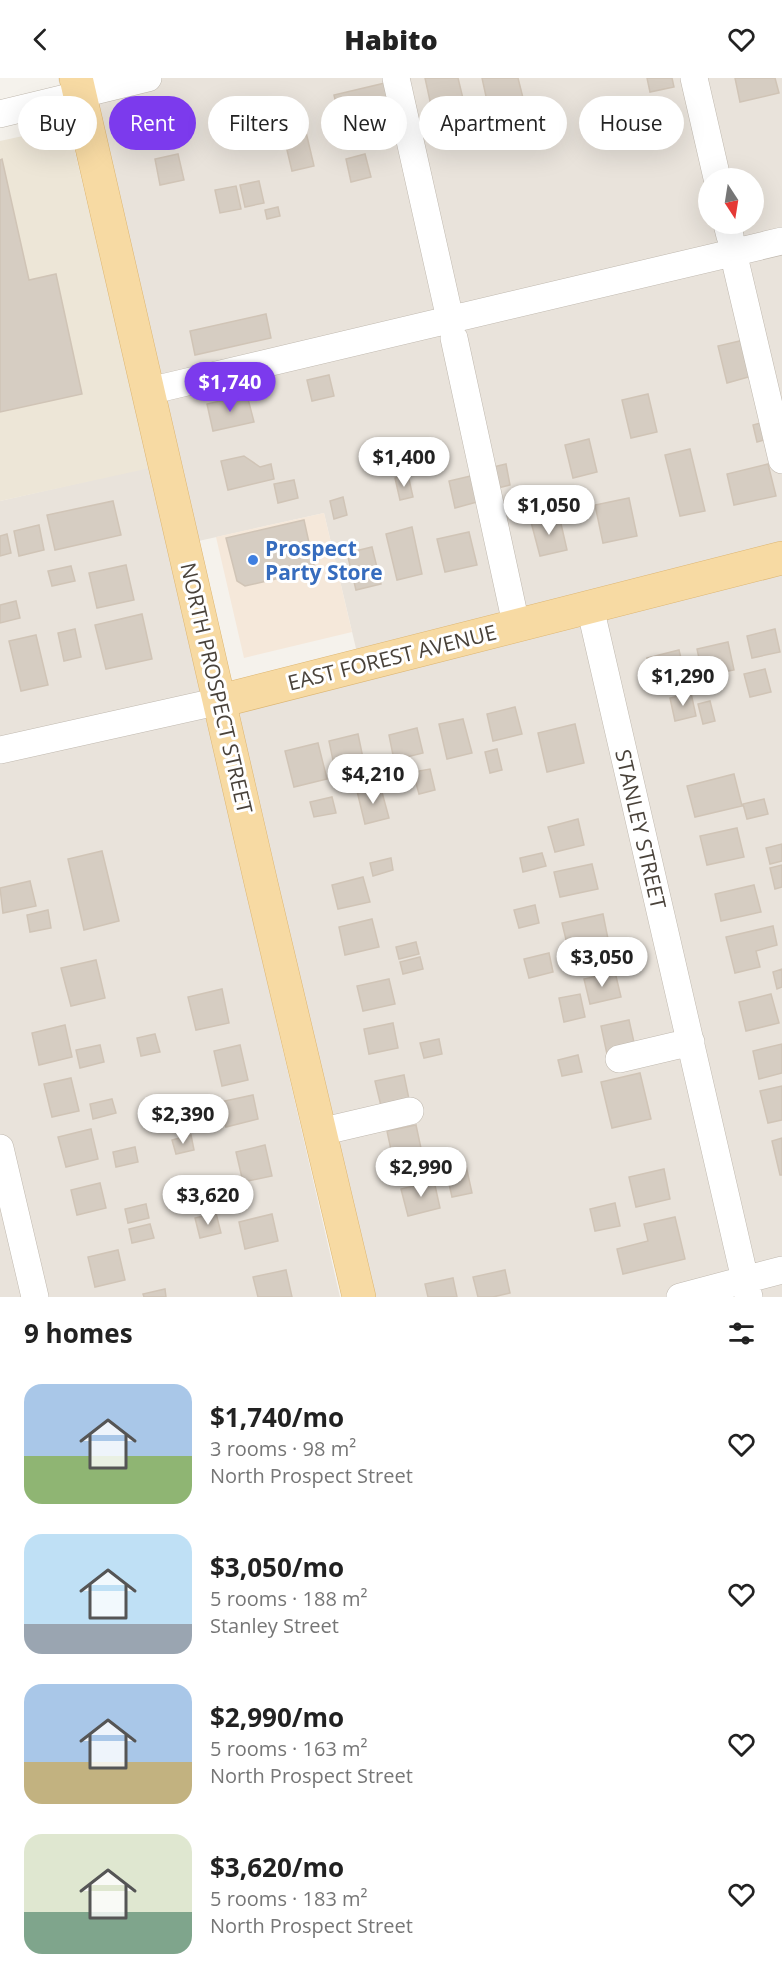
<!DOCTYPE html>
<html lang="en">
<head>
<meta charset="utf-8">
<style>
  :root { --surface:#fff; --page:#f6f6f6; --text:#222; --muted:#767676; --accent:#7c3aed }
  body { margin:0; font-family:"Open Sans",sans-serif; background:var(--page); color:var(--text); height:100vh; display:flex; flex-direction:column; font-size:22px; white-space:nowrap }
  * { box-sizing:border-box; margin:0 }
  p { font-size:20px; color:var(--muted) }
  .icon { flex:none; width:33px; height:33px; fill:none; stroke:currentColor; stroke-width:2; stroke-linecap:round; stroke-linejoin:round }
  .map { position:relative; height:1219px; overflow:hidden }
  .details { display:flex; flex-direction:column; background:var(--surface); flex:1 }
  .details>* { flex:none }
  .hud { position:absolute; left:18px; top:18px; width:747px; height:54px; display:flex; gap:12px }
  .needle { width:39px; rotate:168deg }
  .tools { position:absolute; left:698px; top:90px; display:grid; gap:12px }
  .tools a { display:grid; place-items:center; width:66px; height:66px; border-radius:50%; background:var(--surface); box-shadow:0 6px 24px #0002; font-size:30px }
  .price { position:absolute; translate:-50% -51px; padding:0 14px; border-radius:21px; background:#fff; color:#222; font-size:20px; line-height:39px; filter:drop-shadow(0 2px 3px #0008) }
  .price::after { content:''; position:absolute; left:50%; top:36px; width:18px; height:14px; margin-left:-9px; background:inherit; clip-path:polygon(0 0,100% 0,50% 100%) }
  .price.current { background:var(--accent); color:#fff }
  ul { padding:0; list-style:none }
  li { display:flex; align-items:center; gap:18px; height:150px; padding:0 24px }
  li span { display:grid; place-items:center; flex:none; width:168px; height:120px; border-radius:18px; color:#555 }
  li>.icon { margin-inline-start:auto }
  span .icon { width:72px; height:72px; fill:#fffc; stroke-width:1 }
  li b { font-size:26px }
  h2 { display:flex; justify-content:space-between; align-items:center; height:72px; padding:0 24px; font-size:26px }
  .tag { padding:0 21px; border-radius:27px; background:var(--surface); box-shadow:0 6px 24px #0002; font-size:21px; line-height:54px }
  .tag.current { background:var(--accent); color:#fff }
  header { display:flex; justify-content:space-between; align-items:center; height:78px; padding:0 24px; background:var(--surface); font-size:27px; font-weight:800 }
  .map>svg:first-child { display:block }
</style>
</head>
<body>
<header><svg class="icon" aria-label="back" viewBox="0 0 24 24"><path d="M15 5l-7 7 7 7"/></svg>Habito<svg class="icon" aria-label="heart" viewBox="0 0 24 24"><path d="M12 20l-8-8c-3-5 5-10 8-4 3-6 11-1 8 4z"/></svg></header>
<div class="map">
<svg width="782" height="1219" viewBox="0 0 782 1219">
  <rect width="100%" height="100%" fill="#f5f2ec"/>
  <path fill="#e9e3db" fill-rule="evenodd" d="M58,0h724v1219h-423l-139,-596 138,-44 -34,-144 -157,35 173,749h-340v-796l150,-34zM708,100h45v46h-45z"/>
  <path fill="#f5e8da" d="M324,435l28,119 -108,26 -28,-121z"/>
  <path fill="#ede6d7" d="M69,48l81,342 -150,33v-360z"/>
  <path fill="#d6cdc2" stroke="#d0c4b6" stroke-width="1.5" d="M425,0h33l8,33 7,-1 6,29 -25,6 -9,-38 -13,3z
    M482,0h36l6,24 -35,8z
    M647,0h25l2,9 -24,5z
    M735,0h40l4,15 -39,9z
    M385,5l12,49 -52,12 -11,-49z
    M643,21l4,15 -18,4 -3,-15z
    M301,33l13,55 -22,5 -13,-55z
    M626,38l6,26 -21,5 -6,-26z
    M550,43l4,22 -16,4 -5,-22z
    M178,76l6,26 -24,5 -5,-26z
    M365,76l6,23 -20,5 -5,-23z
    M2,81l27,121 27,-6 26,120 -82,18v-252z
    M259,103l5,22 -19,4 -5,-22z
    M236,108l5,23 -21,4 -5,-23z
    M278,129l2,9 -13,3 -2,-9z
    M266,236l5,24 -76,17 -5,-24z
    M744,262l8,36 -25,7 -9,-37z
    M329,297l5,21 -22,5 -5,-21z
    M648,316l9,38 -26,6 -9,-38z
    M247,317l7,27 -41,9 -6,-27z
    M764,344l4,17 -11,3 -4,-17z
    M589,361l8,33 -24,6 -8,-33z
    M690,371l15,62 -25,5 -15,-61z
    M244,378l16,11 11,-3 3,15 -46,11 -7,-29z
    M506,386l4,21 -12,3 -5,-21z
    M768,386l8,32 -42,9 -7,-31z
    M408,397l5,22 -13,3 -5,-22z
    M471,398l6,26 -22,6 -6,-27z
    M294,402l4,18 -20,5 -4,-19z
    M343,419l4,18 -13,4 -4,-18z
    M629,420l8,38 -34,7 -8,-38z
    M113,423l8,34 -66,15 -8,-35z
    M559,437l8,35 -27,6 -9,-34z
    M304,442l11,50 -70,16 -8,-5 -11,-43z
    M39,447l5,25 -25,6 -5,-25z
    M412,449l10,47 -25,6 -11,-46z
    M469,454l8,33 -32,7 -8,-33z
    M7,456l4,19 -11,3v-20z
    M372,469l9,37 -25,6 -9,-37z
    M126,487l8,35 -37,8 -8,-35z
    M71,488l4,15 -23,5 -4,-15z
    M16,523l4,17 -20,5v-18z
    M142,536l10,45 -46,10 -11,-44z
    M75,551l6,28 -17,4 -6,-28z
    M775,551l5,23 -28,6 -5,-22z
    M36,557l12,50 -27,6 -12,-50z
    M728,564l6,28 -31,6 -6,-27z
    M679,572l8,33 -32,8 -8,-33z
    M765,591l6,23 -21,5 -6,-23z
    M691,615l5,23 -21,5 -5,-23z
    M710,623l5,20 -12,3 -5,-20z
    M515,629l7,27 -29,7 -6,-27z
    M463,641l9,34 -25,6 -8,-35z
    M575,646l9,39 -37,9 -9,-39z
    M417,650l6,25 -29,7 -5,-25z
    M358,656l5,24 -29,7 -5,-24z
    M318,665l9,36 -33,8 -9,-36z
    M497,671l5,21 -12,3 -5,-21z
    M430,691l5,21 -16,4 -6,-22z
    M734,696l8,32 -47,11 -8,-31z
    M380,707l9,33 -24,6 -8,-33z
    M332,719l4,16 -22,4 -4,-15z
    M764,721l4,15 -21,5 -4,-15z
    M578,741l6,26 -29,7 -7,-25z
    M737,750l7,29 -37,8 -7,-29z
    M782,766v17l-12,3 -4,-16z
    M102,773l17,70 -35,9 -16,-71z
    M542,775l4,13 -23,6 -3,-14z
    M391,780l2,12 -20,6 -3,-13z
    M592,786l6,25 -38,8 -6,-25z
    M782,787v22l-7,2 -5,-21z
    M363,799l7,25 -32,7 -6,-24z
    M30,803l6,25 -33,7 -3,-25z
    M754,807l7,27 -40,9 -6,-27z
    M535,827l4,18 -20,5 -5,-18z
    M48,832l3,18 -21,4 -3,-17z
    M603,836l5,25 -40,9 -6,-25z
    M372,841l7,28 -34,8 -6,-28z
    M773,848l4,19 -21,6 4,16 -25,6 -9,-36z
    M416,864l3,12 -20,5 -3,-12z
    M549,875l4,19 -24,6 -5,-19z
    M420,879l3,12 -20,5 -3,-12z
    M96,882l9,38 -34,8 -10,-38z
    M782,891v18l-5,2 -4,-17z
    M615,894l6,25 -31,7 -6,-25z
    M389,901l6,25 -32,7 -6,-25z
    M222,911l7,34 -33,7 -8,-33z
    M580,916l5,23 -21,5 -5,-24z
    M771,916l8,29 -33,8 -7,-29z
    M629,942l6,27 -28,7 -6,-28z
    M393,945l5,25 -29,6 -5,-25z
    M65,947l7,32 -33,8 -7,-32z
    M155,956l5,18 -19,4 -4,-18z
    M439,961l3,15 -18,4 -4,-15z
    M782,966v29l-23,6 -6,-28z
    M100,967l4,17 -24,6 -4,-18z
    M240,967l8,35 -26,6 -8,-35z
    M578,977l4,17 -20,4 -4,-16z
    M640,995l11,46 -39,9 -11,-46z
    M404,997l6,29 -28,6 -7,-29z
    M71,1000l8,33 -27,6 -8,-33z
    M782,1008v34l-14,3 -8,-32z
    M253,1017l5,24 -32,8 -6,-25z
    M112,1021l4,14 -23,6 -3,-15z
    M416,1047l6,28 -29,6 -6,-28z
    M91,1051l7,30 -32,8 -8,-30z
    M191,1057l3,15 -18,4 -4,-14z
    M782,1060v37h-2l-8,-34z
    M265,1067l7,31 -29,6 -7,-30z
    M135,1069l3,15 -22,5 -3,-15z
    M465,1083l7,32 -20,4 -7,-31z
    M664,1091l6,30 -34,8 -7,-30z
    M434,1103l6,27 -32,8 -7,-27z
    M100,1105l6,25 -29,7 -6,-25z
    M206,1110l4,20 -18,4 -4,-20z
    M615,1125l5,23 -25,5 -5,-22z
    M146,1126l3,14 -21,5 -3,-14z
    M216,1135l5,20 -21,5 -5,-20z
    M272,1136l6,27 -33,8 -6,-27z
    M675,1139l10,42 -62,15 -6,-25 31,-8 -4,-17z
    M150,1146l4,14 -22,5 -3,-14z
    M118,1172l7,30 -30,7 -7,-30z
    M286,1192l6,27h-34l-5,-20z
    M505,1192l5,23 -17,4h-15l-5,-20z
    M453,1200l4,19h-29l-3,-13z
    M165,1211l1,8h-22l-1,-3z"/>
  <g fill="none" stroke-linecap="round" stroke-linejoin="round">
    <defs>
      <path id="minor" d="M396,0l54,241
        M694,0l23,100
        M0,36l148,-36
        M727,146l3,12
        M733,174l49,208
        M454,260l62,286
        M149,313l633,-150
        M590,529l159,690
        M0,672l220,-49
        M619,981l72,-17
        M320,1054l90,-21
        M0,1070l35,149
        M680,1219l102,-27"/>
      <path id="major" d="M76,0l185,805 98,414
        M220,623l562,-143"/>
    </defs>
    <use href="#minor" stroke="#c0b9af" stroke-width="28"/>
    <use href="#major" stroke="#ddb673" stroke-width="34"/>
    <use href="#minor" stroke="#fff" stroke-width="27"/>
    <use href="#major" stroke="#f7daa3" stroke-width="33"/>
  </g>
  <circle fill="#3f7fe0" stroke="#fff" stroke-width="2" cx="253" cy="482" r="6"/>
  <g text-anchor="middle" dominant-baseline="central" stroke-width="6" stroke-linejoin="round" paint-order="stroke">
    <g font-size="21" font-weight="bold" fill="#366cbe" stroke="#fff" text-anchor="start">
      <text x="265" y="470">Prospect<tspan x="265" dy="24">Party Store</tspan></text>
    </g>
    <g font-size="21" fill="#49423a" stroke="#fff">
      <text transform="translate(392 579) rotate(-14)">EAST FOREST AVENUE</text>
      <text transform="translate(217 610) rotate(77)">NORTH PROSPECT STREET</text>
      <text transform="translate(641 751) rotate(77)">STANLEY STREET</text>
    </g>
  </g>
</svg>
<div class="tools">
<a><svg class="needle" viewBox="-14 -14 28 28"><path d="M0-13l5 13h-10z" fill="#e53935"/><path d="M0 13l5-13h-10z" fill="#767676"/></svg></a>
</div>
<b class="price current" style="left:230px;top:335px">$1,740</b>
<b class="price" style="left:404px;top:410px">$1,400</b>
<b class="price" style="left:549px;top:458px">$1,050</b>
<b class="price" style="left:683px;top:629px">$1,290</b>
<b class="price" style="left:373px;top:727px">$4,210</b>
<b class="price" style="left:602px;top:910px">$3,050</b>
<b class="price" style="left:183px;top:1067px">$2,390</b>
<b class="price" style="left:421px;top:1120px">$2,990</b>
<b class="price" style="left:208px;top:1148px">$3,620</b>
<div class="hud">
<a class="tag">Buy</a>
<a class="tag current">Rent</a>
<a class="tag">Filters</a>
<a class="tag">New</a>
<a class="tag">Apartment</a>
<a class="tag">House</a>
</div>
</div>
<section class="details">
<h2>9 homes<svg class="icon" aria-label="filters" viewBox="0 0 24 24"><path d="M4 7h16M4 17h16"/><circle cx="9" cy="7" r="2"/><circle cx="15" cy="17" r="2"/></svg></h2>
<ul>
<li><span style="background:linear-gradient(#a9c7e8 60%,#8fb573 0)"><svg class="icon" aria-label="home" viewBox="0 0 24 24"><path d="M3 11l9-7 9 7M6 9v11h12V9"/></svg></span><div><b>$1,740/mo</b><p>3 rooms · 98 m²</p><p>North Prospect Street</p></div><svg class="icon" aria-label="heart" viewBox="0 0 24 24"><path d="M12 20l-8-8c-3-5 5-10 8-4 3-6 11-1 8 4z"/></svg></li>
<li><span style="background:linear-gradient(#bfe0f5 75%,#9aa5b1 0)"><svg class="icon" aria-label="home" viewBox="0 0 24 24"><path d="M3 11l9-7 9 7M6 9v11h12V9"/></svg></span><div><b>$3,050/mo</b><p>5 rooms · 188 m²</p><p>Stanley Street</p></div><svg class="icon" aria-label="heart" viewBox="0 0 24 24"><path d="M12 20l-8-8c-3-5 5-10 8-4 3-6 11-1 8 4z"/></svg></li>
<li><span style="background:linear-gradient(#a9c7e8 65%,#c2b280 0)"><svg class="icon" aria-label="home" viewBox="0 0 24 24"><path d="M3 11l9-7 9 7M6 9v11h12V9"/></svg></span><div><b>$2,990/mo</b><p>5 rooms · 163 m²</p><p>North Prospect Street</p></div><svg class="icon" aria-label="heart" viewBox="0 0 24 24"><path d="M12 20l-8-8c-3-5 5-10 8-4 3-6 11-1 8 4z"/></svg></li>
<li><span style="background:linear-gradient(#dfe7d0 65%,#7fa58c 0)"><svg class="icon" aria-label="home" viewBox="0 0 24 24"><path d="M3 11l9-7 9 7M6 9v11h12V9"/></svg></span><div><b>$3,620/mo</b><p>5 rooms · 183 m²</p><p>North Prospect Street</p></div><svg class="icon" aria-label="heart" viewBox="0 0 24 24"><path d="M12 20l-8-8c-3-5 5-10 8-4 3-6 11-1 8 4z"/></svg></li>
</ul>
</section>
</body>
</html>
